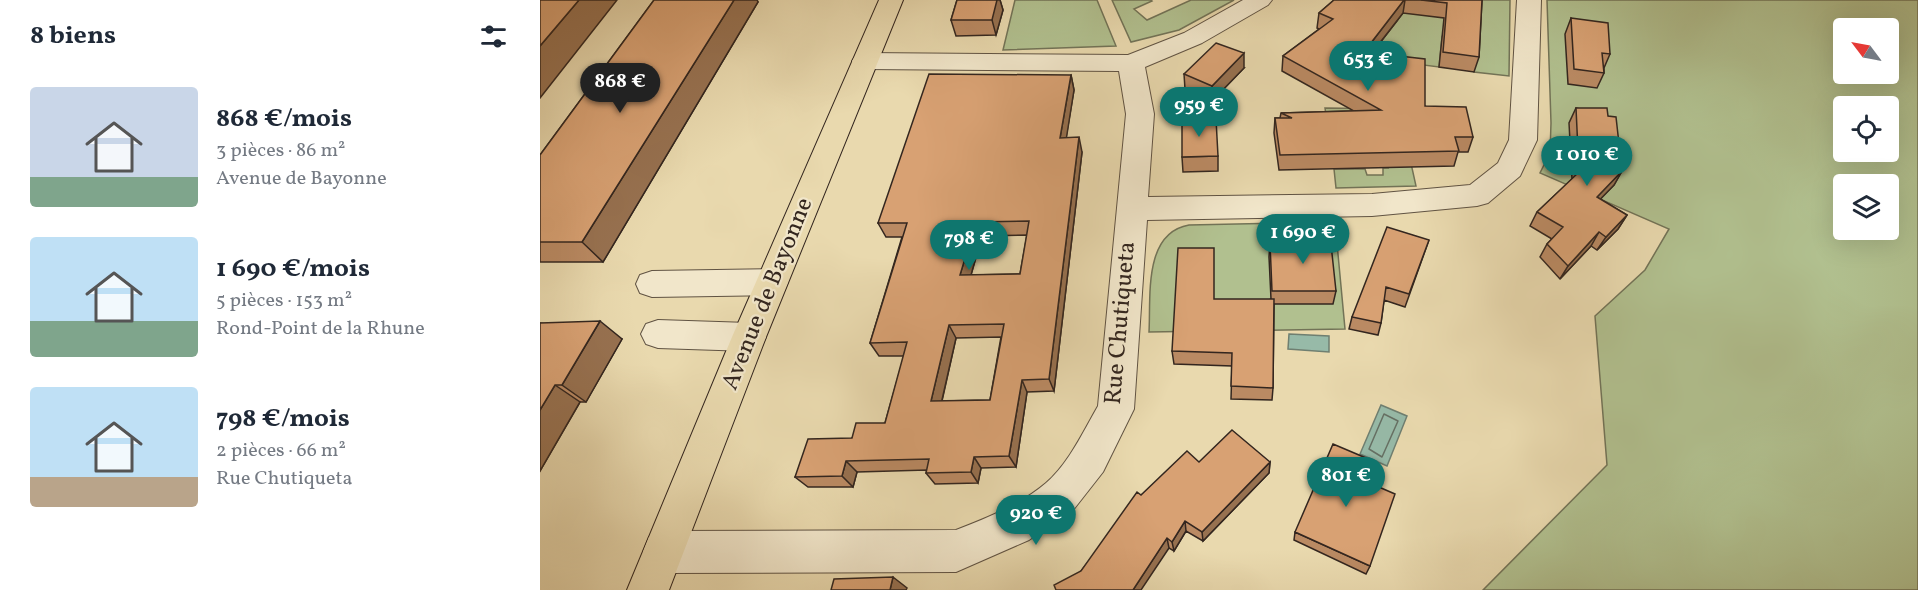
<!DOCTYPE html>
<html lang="fr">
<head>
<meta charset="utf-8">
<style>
  :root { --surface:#fff; --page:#f2f2f3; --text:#1f2937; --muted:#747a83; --accent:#0f766e }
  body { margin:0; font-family:Vollkorn,serif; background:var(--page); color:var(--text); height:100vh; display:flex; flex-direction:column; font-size:22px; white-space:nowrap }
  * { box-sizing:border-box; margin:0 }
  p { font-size:20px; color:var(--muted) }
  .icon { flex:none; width:33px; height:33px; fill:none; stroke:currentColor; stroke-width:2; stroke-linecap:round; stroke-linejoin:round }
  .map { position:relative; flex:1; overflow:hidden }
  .drawer { display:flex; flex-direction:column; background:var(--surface); width:540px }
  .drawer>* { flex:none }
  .needle { width:39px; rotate:302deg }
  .buttons { position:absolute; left:1293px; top:18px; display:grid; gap:12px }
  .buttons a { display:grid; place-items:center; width:66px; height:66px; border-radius:6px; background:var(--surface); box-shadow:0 6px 24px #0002; font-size:30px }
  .price { position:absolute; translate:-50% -51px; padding:0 14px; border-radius:21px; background:var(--accent); color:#fff; font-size:20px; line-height:39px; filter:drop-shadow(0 2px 3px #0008) }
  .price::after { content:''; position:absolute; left:50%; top:36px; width:18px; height:14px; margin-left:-9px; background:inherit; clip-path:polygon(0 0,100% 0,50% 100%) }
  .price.current { background:#222; color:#fff }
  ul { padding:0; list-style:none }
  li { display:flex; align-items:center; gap:18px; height:150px; padding:0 30px }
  li span { display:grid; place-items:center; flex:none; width:168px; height:120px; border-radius:6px; color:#555 }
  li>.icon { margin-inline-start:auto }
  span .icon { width:72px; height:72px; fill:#fffc; stroke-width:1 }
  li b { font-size:26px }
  h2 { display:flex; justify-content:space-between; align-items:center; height:72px; padding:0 30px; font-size:26px }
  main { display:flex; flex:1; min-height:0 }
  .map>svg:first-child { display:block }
</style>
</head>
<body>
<main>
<section class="drawer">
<h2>8 biens<svg class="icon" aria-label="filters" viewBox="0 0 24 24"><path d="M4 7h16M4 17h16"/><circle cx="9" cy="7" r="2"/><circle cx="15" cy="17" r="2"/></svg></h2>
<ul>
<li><span style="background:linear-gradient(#c9d6e8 75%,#7fa58c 0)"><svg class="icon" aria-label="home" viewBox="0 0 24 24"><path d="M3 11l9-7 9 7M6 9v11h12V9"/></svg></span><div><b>868 €/mois</b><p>3 pièces · 86 m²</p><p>Avenue de Bayonne</p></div></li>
<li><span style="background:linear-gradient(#bfe0f5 70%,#7fa58c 0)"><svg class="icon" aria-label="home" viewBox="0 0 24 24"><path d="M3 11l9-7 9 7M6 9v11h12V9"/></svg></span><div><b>1 690 €/mois</b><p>5 pièces · 153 m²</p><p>Rond-Point de la Rhune</p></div></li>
<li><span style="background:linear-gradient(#bfe0f5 75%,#b9a48a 0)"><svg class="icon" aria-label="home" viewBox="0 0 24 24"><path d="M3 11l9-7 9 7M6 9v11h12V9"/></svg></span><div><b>798 €/mois</b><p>2 pièces · 66 m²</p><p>Rue Chutiqueta</p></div></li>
</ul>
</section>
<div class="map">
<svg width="1378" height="590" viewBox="0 0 1378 590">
  <rect width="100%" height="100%" fill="#e9d9ae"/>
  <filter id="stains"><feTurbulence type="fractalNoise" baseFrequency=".00333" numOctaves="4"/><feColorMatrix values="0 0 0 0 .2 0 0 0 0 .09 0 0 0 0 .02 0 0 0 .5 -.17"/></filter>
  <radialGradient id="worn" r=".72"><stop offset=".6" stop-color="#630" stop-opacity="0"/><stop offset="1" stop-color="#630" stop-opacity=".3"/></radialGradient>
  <path fill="#b1c08f" stroke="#727357" stroke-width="1.5" fill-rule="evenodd" d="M475,0h82l19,46 -113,4z
    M572,0h39l1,1 -18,8 13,11 44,-20h43l-55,30 -48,12z
    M868,0h102l-1,76 -35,-4v-9l-32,-26 -3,30 -71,-9 29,-37z
    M1007,0h371v590h-435l124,-125 -12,-149 50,-46 24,-41 -129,-56 10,-20 1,-30zM1304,28h44v46h-44zM1304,106h44v46h-44zM1030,136l42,36 -41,-6zM1304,184h44v46h-44z
    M785,108l74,1 17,77 -80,2 -2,-19h31l2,6h16v-7h6l-58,-22z
    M795,222l10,107 -196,3c2,-35 -6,-99 40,-107z"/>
  <path fill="#97baa8" stroke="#6f7f71" stroke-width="1.5" d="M749,334l40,2v16l-41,-3z
    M841,405l26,11 -20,50 -27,-12z"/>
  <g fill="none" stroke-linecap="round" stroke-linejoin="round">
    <path stroke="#657064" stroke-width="1.5" d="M844,414l14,7 -16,36 -13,-8z"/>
    <defs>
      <path id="minor" d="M703,0h29l-4,5 -66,38 -57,24 9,47 -6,83 224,-3 98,-9 28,-22 11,-23 8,-140h24l-4,140 -17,36 -32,27 -11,3 -105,10 -225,4 -13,189 -31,63 -29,37 -45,31 -73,32 -292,1 -15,-6 -6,-15 6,-15 15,-6 292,-1c31,-12 64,-25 90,-47 23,-20 37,-51 52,-77l28,-292 -7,-43 -254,-2 -9,-2 -4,-6 4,-6 9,-2 263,2 56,-22z
        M232,269l12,4 4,9 -4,9 -12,4 -120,2 -12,-4 -4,-9 4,-9 12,-4z
        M118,320l91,3 12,4 5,10 -5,10 -12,4 -91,-3 -12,-4 -5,-10 5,-10z"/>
      <path id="major" d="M339,0h24l-137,337 -97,253h-42l105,-253z"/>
    </defs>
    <use href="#minor" stroke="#605343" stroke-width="2"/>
    <use href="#major" stroke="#33261f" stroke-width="2"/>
    <use href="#minor" fill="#f1e6ca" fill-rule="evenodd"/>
    <use href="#major" fill="#e9d9ae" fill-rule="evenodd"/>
  </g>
  <path fill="#ba8a63" stroke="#33261f" stroke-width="1.5" fill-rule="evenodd" d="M114,0h103l1,2 -155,260h-63v-107z
    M417,0h43l3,10 -7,25 -40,1 -5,-16z
    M794,0h148l-3,57 -5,15 -35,-5 5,-49 -41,-5 -31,40 53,53 48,31 -5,15h-10l-4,14 -175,4 -5,-37 1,-15h5l1,-5 73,-2 -72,-40 1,-15 36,-27 -2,-1 2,-15z
    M1031,18l39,36 -6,14v5l-7,15 -29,-4 -3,-50z
    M704,68l-31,32 -28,-11 -1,-15z
    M531,75l3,15 -8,48 16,14 -28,239 -27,1 -11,75 -35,1 -3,15 -43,1 -9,-11 1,-3 -70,2 -4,15h-45l-13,-10 57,-39 33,-15 19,-67h-25l-9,-13 32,-106h-16l-8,-14zM487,235l-7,39 -49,1 11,-39zM461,337l-11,63 -48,1 14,-63z
    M1036,108l32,8 14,55 -8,14 -14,14 27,16 -9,14 -21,21 -6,-4 -31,33 -20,-22 7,-13 5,-5 -22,-13 7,-14 35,-33 -3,-56z
    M678,156v15l-35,1 -1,-15z
    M763,236l33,55 -3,13h-59l-1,84 -1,12 -41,-1 1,-33 -58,-2 -2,-13 99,-52 -2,-42 1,-14h32z
    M889,240l-24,67 -21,-7 -3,23 -3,12 -29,-6 3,-12z
    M0,323l82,16 -36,63h-6l-40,69z
    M659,462h71l-1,11 -66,68 -17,-10 -12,20 -5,-3 -88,23 60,-76z
    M755,532l75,34 -4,8 -72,-34z"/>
  <path fill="#977150" stroke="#33261f" stroke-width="1.5" d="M39,0h38l-77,98v-52z
    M194,0h23l1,2 -155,260 -21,-20z
    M453,0h7l3,10 -7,25 -4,-15z
    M864,0h1l-2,13 -42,54 3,-15z
    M704,53v15l-31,32 -1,-14z
    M531,75l3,15 -10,63 -4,-15z
    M539,137l3,15 -28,239 -5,-12z
    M1082,171l-8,14 -25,26 8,-14z
    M1087,215l-9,14 -21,21 9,-13z
    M436,222l6,14 -15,53 -7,-14z
    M1059,232l-8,14 -31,33 8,-13z
    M60,321l22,18 -36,63 -24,-17z
    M409,325l7,13 -17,75 -8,-12z
    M482,380l5,12 -11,75 -7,-11z
    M15,385l25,17 -40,69v-61z
    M434,457l7,11 -3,15 -7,-11z
    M306,461l11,11 -4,15 -11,-11z
    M730,462l-1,11 -66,68 -1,-9z
    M645,521l1,10 -12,20 -2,-9z
    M627,538l2,10 -28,42h-8z
    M353,577l14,11 -1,2h-16z"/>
  <path fill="#d8a173" stroke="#33261f" stroke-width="1.5" fill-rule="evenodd" d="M0,0h39l-39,46z
    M114,0h80l-152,242h-42v-87z
    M417,0h40l-5,20h-41z
    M794,0h70l-40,52 61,7v47l41,1 7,30h-18l4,14 -179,4 -5,-37h17l-11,-5 100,-3 -98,-54 50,-37 -14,-6z
    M881,0h61l-3,57 -36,-5 4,-49z
    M1031,18l37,5 2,31 -8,-1 2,20 -30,-4z
    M676,43l28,10 -32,33 -28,-12z
    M389,74l142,1 -11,63 19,-1 -30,242 -27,1 -13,76 -35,1 -3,15 -45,1 3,-14 -83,2 -4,15 -47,1 13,-38 44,-1 4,-15h29l22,-81 -37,1 37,-120h-29zM489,221l-9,53 -60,1 16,-53zM464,324l-14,76 -59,1 18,-76z
    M1036,108h31l1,8 8,1 6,54 -25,26 30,18 -21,22 -7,-5 -31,34 -21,-22 16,-17 -26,-15 42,-40z
    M642,119h34l2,37 -36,1z
    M847,227l42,13 -20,54 -23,-7 -5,36 -29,-6z
    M790,235l6,56h-64l-2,-48h34l-1,-7z
    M638,248h36v51h60l-1,89 -42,-2 1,-33 -60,-2z
    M60,321l-38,64h-7l-15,25v-87z
    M692,430l38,32 -68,70 -17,-11 -13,21 -5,-4 -34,52h-77l-2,-5 27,-14 56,-79 4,3 46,-44 12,11z
    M793,444l33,14 -8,20 37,16 -25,72 -75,-34z
    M353,577l-3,13h-59l3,-11z"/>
  <g text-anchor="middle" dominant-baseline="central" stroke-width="4.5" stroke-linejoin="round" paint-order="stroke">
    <g font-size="24" fill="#33261f" stroke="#f1e6ca">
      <text transform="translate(228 294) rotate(-68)">Avenue de Bayonne</text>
      <text transform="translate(581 323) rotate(-85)">Rue Chutiqueta</text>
    </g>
  </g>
  <rect width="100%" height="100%" filter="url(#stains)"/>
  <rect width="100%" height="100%" fill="url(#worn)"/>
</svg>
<div class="buttons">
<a><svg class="needle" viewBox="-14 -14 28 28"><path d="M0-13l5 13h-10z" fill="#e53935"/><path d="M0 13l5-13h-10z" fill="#747a83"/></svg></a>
<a><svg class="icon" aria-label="locate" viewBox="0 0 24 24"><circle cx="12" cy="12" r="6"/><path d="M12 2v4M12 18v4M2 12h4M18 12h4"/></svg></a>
<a><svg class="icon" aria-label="layers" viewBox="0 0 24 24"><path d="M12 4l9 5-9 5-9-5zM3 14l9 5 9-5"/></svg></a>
</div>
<b class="price" style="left:828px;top:92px">653 €</b>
<b class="price current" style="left:80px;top:114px">868 €</b>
<b class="price" style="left:659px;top:138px">959 €</b>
<b class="price" style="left:1047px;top:187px">1 010 €</b>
<b class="price" style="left:763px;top:265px">1 690 €</b>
<b class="price" style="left:429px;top:271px">798 €</b>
<b class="price" style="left:806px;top:508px">801 €</b>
<b class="price" style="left:496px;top:546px">920 €</b>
</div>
</main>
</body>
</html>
